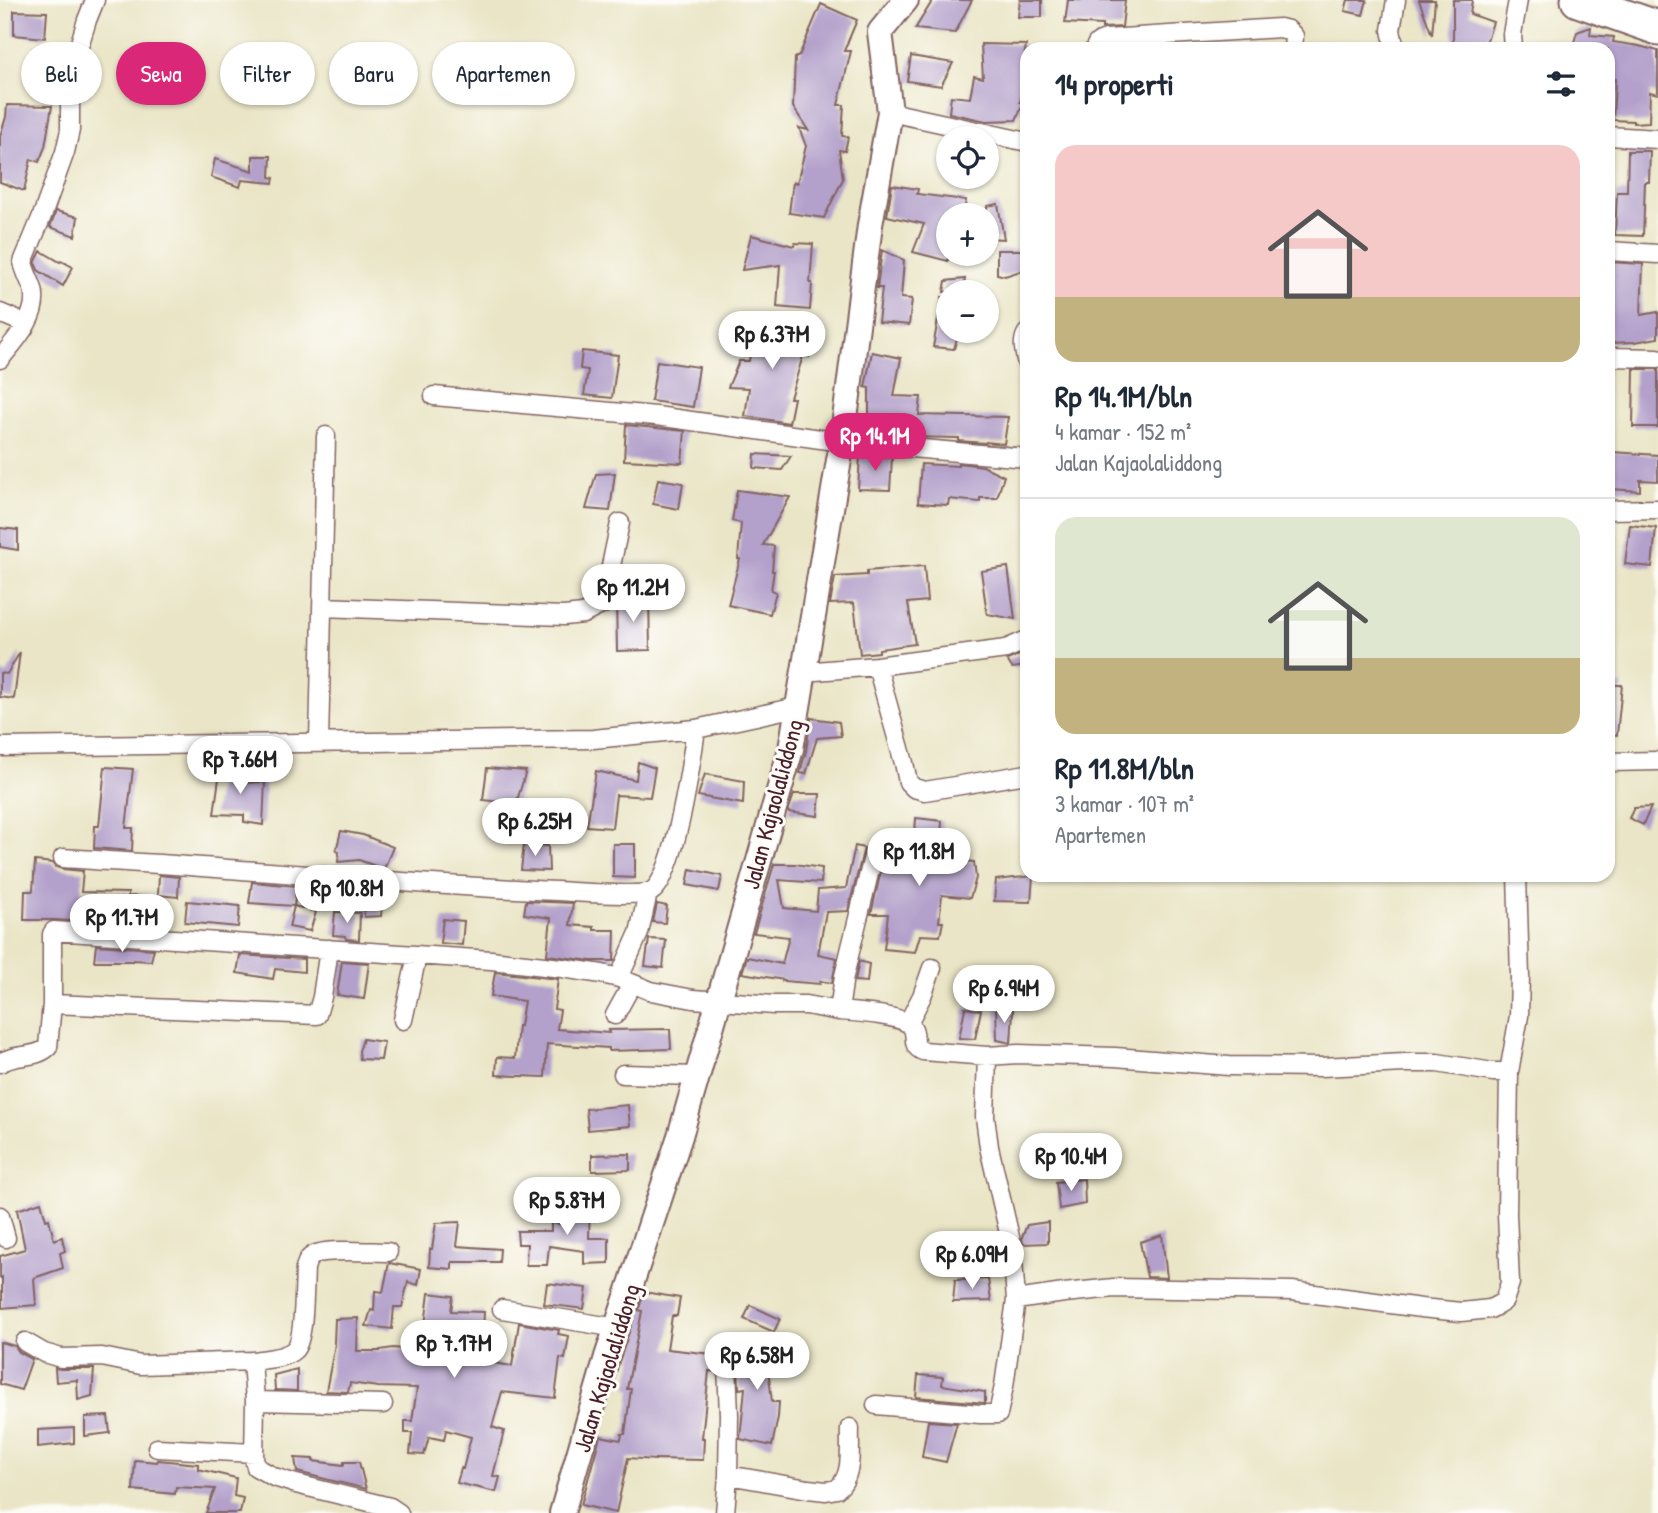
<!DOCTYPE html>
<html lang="id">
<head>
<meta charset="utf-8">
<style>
  :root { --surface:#fff; --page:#f6f6f7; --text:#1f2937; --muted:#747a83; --line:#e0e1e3; --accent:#db2777 }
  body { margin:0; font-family:"Patrick Hand",sans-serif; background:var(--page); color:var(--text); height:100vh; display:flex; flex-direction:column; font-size:26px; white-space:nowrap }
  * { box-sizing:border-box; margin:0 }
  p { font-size:23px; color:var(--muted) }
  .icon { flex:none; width:38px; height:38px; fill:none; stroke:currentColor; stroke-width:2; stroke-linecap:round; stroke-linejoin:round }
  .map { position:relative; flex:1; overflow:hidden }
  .details { position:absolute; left:1020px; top:42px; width:595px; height:840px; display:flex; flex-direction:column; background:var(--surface); border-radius:21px; box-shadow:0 2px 5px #0004 }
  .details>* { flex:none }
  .hud { position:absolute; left:21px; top:42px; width:665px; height:63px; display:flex; gap:14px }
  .controls { position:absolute; left:936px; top:126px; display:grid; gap:14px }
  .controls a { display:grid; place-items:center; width:63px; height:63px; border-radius:50%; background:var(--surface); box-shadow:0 2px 5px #0004; font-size:35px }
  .price { position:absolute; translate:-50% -60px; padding:0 16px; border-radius:24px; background:#fff; color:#222; font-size:23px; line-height:46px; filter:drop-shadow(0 2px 4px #0008) }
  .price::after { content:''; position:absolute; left:50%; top:42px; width:21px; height:16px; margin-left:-10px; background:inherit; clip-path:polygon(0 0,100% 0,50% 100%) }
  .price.active { background:var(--accent); color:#fff }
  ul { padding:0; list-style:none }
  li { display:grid; align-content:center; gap:14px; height:371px; padding:0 35px }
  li+li { border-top:2px solid var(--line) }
  li span { display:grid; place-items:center; height:217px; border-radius:21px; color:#555 }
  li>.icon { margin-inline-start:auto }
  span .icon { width:126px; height:126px; fill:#fffc; stroke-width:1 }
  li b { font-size:30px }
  h2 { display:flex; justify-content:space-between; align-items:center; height:84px; padding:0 35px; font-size:30px }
  .chip { padding:0 24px; border-radius:32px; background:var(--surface); box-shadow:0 2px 5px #0004; font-size:24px; line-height:63px }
  .chip.active { background:var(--accent); color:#fff }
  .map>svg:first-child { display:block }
</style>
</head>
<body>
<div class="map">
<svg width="1658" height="1513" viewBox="0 0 1658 1513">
  <rect width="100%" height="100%" fill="#fdfcf7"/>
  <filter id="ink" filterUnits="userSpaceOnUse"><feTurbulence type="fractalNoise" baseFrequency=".0143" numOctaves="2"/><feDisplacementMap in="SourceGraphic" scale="14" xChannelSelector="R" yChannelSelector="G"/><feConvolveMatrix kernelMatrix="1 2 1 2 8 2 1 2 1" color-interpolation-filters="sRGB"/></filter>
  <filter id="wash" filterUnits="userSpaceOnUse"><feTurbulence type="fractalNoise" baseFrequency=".00686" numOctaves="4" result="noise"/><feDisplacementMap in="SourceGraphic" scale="28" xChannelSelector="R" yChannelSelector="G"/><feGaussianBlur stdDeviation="1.57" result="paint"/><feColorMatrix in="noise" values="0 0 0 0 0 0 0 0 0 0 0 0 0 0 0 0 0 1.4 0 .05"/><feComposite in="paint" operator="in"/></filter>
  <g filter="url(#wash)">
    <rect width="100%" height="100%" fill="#eae5c6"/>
    <g id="blocks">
      <path fill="#b3a0cb" d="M933,0h39l-17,33 -40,-4z
        M1020,0h22v17h-24z
        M1068,0h57l-3,27 -20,1v-3l-37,-2z
        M1348,0h19l-4,15 -18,-4z
        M1419,0h16l-3,35z
        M1453,0h19l-2,14 23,8 -9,27h-31z
        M821,4l36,16 -13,31h7l-13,54h6l-2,31 6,1 -3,14 -6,-1 4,29 -19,39 -35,-5 4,-31 4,1 9,-37 -7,-18 9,2 -15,-23 2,-49 4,-2z
        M14,11l33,1 -2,26 -31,-3z
        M1591,27l-1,8 24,2 -1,5 26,4 19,5v43l-8,-2 -1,30 -16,1v-2l-20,-1 2,-41 -4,-1 1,-6h-4v-23h-36l5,-17z
        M981,44l45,1 -5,32 6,1 -7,24h4l-8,18 -30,1 -37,-8 2,-17 19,2 4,-22 9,2z
        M911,56l42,7 -12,23 -34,-5z
        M7,105l45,1 -7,41 -6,15 -8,-3 -7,32 -24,-9v-46l6,-19z
        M1628,151h22l-1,31h-4l-2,54 -28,-1 2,-43h10z
        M253,156h18l-1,21 4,1 -1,5 -31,-3 -2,7 -29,-10 4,-18 38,12z
        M892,185l26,4 -1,5 49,6 -2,15h-16v46l-35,-9 11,-28 -37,-8z
        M998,204l6,35 -17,-1v-32z
        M56,211l22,6 -3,19 -25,-9z
        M751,235l43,11 1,-3 18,1 -3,39h2l-2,27 -33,-3 3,-42 -38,5z
        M882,250l22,10 -3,38 11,1 -3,26 -31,-3 4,-34h-5z
        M997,250h30v19l-22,7 -8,-2z
        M41,251l19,11 2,-1 11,6 -10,19 -25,-16 -3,-7z
        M1608,262l35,2 -2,51 17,-3v26l-23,4 -25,1z
        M965,279l-2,13h-19l2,-11z
        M942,297l6,1v33h11l-5,18 -21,-2z
        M756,318l55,18 -2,21 -6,-1 -13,42h4l-5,25 -44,-7 4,-28 -21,-1 11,-26h10z
        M582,351l36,4 -6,43 -28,-3 4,-25 -8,-1z
        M872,352l29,6 -7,38 27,1 -2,18 89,2 -4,27 -18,-2 -1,1 -26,-2v-3l-48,-1 -17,-3 1,-4h-26v-42l-4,-1z
        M657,361l42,6 -6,40 -42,-6z
        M1634,369h24v58h-25z
        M626,425l59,6 -3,32 -58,-3z
        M1612,452l46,3v26l-18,-1v11l-30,-2z
        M755,454l36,2 -9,14 -28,-2z
        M860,455l32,3 -2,32 -32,-1z
        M958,463l25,3 21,10 -7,22h-17v4l-31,-3 -1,6 -30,-2 3,-39 37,2z
        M615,473l-5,38 -24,-2 10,-35z
        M658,479l25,4 -4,26 -26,-5z
        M737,490l53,7 -27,48 11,1 -2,25h2l-3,19 5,2 -6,22 -42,-9 12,-46h-2l3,-36 -9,-2z
        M1630,525l26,3 -4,39 -27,-3z
        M0,528l18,2v20l-18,-3z
        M924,566l3,35 -19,2 7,41 -36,5v3l-19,2 -6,-51 -24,1 5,-27 32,-2v-4z
        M1008,567l7,52 -28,-5 -6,-43z
        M649,596l1,54 -33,1 -1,-54z
        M20,652l-6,47 -14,-2v-24l7,1z
        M1027,652v14l-15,2 -5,-8z
        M1608,685h14l-5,50 -9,-1z
        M811,718l28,4 2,14 -24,2 -11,36 -6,-1 6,-22z
        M638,762l17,6 -5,29 -34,-2 -4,33 -25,-2 9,-55 40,9z
        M221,764l24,4 -2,15 22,-1 -2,43 -19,-3v-7l-30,-1z
        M105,767l28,2 -7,59h7l-1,23 -38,-3 1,-22h4z
        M487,768l39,3 -10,33 -33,-4z
        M705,774l39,7 -1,23 -45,-8z
        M794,794h26l-2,22 -30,-4z
        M1651,807l-8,18 -14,-7 5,-10z
        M916,818l26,3 -2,38 34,3 2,16 -6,20 -28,-3 -3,27h4l-3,14 -20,-1 -5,17 -31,-3 4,-35h-17l13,-56 3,-3 20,-1 4,-4 3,-4z
        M341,831l22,4 30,12 -9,22 -25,-9 -21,2 1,-10 -3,-1z
        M524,844l24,2 1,25 -28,-1z
        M613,844h22v34l-22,-1z
        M855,846l9,2 -16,63 -22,1 -3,16 -5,26 19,4 -5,25 -12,-2v3l-37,-3 1,-1 -42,-7 5,-16 35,7 7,-27 -35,-4 20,-69h21l27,4 -1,15 -42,-3 5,28 32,3 2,-21 28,-2z
        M35,861l18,2 3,4 6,2 21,2 -2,21 47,1v3l22,1 -2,29 -93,-6h-31l1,-29h8z
        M690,869l32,7 -3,15 -32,-6z
        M159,875l20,2 -1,20 -20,-2z
        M1033,876l-2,26 -37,-1 2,-21z
        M252,882l45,4 -3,20 -45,-3z
        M365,900l17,3 -1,13 -17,1z
        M187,901l53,5 -2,21 -53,-5z
        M526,901l47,2 -3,22 24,2v3h21l-1,31h-23l-44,-6 4,-37 -27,-4z
        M657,904l10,2 -2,17 -12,-1z
        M294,906l22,6 -6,19 -21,-4z
        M335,912l25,1 -1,27 -13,-1 -1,-3 -12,-1z
        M443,919l21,2 -2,24 -22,-2z
        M649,939l17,1 -3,28 -18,-2z
        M96,945l58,4 -3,12 -18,-1v1h-39z
        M240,955l64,4v13l-29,-3 -2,10 -36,-6z
        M342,961l27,2 -5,36 -27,-4z
        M859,961l10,3 -2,18 -12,-1z
        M495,972l63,7 -4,30 6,1 -3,19 52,4 -1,-3 62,-1 1,20 -62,2v-3l-62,-4 -2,33 -49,-2 1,-18 18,1 3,-32h2l4,-25 -33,-5z
        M965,1008l16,2 -6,29 -16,-1z
        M996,1008l17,2 -2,33 -14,-3z
        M363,1039l21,3 -3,18 -21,-1 -1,-8z
        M628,1105l2,21 -42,4 -2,-21z
        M630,1154v16l-38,1v-16z
        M1084,1179l1,25 -26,5 -3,-27z
        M565,1199l25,1 -1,38h20v25l-25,1v-13l-35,-5 -2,19h-21l1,-21h-9l-1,-13h34v-9l13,3z
        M41,1202l5,18 3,-1 5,21 8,-3 3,14 -5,2 3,15 -29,10 2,27 -34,3v-31l-2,1v-22l25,-7 -8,-39z
        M460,1222l-3,24 43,3 -1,13h-47v7l-23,-2 1,-18h2l4,-26z
        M1048,1222v21l-25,1 -1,-7 5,-12z
        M1162,1235l5,43 -20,-1 -7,-35z
        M389,1263l32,6 -3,16 -10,-3 -6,25h-8l-2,22 -26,-3 5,-16 3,1 1,-20 8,1z
        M988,1279l3,22 -38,1 2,-22z
        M547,1283l40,5 -3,21 -40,-5z
        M644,1292l36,6 -3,18h-5l-5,33 55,6 -5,5 -1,12 -7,-1 -7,67h2l-1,22 -48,-1v1l-27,-2 -12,55 -35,-8 19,-69 21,4 1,-6h3l6,-45h-4l15,-78 -4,-1 1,-2z
        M429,1293l24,3 -2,15 33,1 -3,49 31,5 7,-43 40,7 -1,4 11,2 -4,23 -5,-1 -5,40 -53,-6 -10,35 12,4 -11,45 7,1 -4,15 -39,-9 4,-15 2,1 8,-32 -25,-7 -2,10 -15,-3 -5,18 -14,-1 2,-21h-7v-12h7l5,-33 -39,-1 -28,-4 -2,9 -22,-1 9,-47 -1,-1 1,-24 23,-1 -1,33h23v-1l13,-2 29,3 1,-6 33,-4v-5l-32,-3z
        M750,1305l30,14 -6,13 -30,-13z
        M771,1339l3,19 -7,1 5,43h7l-1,15 -6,29 -32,-7 5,-51 -6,1 -1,-24 -4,-9 -1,-11z
        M0,1342l15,4 4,6 13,7 -11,31 -21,-6z
        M55,1368l6,1h33l-2,27 -14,4 -1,-20 -21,2z
        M297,1369v22l-22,-1 -1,-15z
        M918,1375l25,2 -1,8 43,7v11l-69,-6z
        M108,1416l2,17 -25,3v-19z
        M928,1421l29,2 -11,39 -24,-5z
        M74,1428v15l-36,4v-17z
        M295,1458l18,1v2l31,4v-3h15l7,27 -69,-17z
        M135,1460l22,2 1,-2 40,4v5l38,9 -2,18 9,2 -3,15h-34l9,-24 -39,-2 -1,7 -42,-4z"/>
    </g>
  </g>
  <g filter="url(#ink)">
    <use href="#blocks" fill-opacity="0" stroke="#826461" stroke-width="2"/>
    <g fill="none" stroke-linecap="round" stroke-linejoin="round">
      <defs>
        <path id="street" d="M1095,49c1,-7 5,-8 11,-10l174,-11 8,2 6,6 -1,13
          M1395,49l-4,-19 5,-30
          M1513,49l-1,-15 6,-34
          M890,112l137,30
          M1608,136l50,3
          M1608,251l50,3
          M0,313l26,11
          M1027,333c-6,9 -2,21 0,31
          M1608,357l50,1
          M0,359c15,-18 40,-44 33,-70 -3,-9 -8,-17 -10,-27l19,-46 23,-64 5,-22v-47l2,-14 15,-49 8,-20
          M434,396l222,20 186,26 185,16
          M1608,510l50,-1
          M322,607l242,9 19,-2 20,-10 17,-81
          M877,666l27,97 4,19 6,6 11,3 102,-17
          M803,672l74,-6 129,-17 21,-9
          M319,743l7,-307
          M0,747l593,-8 103,-10 101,-22
          M1608,762l50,-1
          M63,858c55,4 110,6 165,11 109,8 219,18 329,22 16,1 85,6 95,0 23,-14 40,-133 44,-162
          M619,978l20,-45 9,-40
          M52,1004l265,11 5,-18 7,-48
          M839,1011c14,1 65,4 73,16 6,9 -2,19 11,24l64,5 31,-2 97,3 114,9 92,1 84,-4h32l56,9h16l10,-56 1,-39 -3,-102
          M615,1015l17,-31
          M403,1020l14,-64
          M908,1023l14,-27 10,-28
          M0,1063c15,-10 36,-4 48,-16l4,-43v-70l2,-3 437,29 71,8 40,6 17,4 32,13 42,8 81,6h32l33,6 5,-35 30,-123 8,-9h20
          M623,1074l74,2
          M0,1216l6,22
          M1016,1300l48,-7 50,-5 178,3 129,17 40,4 29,-3 8,-4 6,-4 6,-18 -3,-69 2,-142
          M502,1309l115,19
          M25,1342l19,11 17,5 41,-1 39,8 111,-4 3,40 -1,58 2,8 18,10 22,7 94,23 9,6
          M252,1361c12,-2 32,-2 42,-11 11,-9 10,-66 11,-82 2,-6 3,-10 9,-13 12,-7 58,-3 74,-3
          M727,1365l2,50 -1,60
          M255,1401l128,3
          M876,1405l104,9h18l6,-28 12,-86 -4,-54 -23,-99 -4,-30 2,-61
          M157,1448l97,5
          M725,1513l3,-38 80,14 18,2 11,-2c17,-14 12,-40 13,-61"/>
        <path id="secondary" d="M562,1513l45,-156 73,-221 111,-387 51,-307 28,-217 20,-113 -10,-80 26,-32"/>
        <path id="highway" d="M1578,0l80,28"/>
      </defs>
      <use href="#street" stroke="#826461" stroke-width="21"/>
      <use href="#secondary" stroke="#826461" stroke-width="28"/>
      <use href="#highway" stroke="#826461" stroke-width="37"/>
      <use href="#street" stroke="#fff" stroke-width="18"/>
      <use href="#secondary" stroke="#fff" stroke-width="24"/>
      <use href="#highway" stroke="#fff" stroke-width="33"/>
    </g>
  </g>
  <g text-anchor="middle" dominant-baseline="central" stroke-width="6" stroke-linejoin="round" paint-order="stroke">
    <g font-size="24" fill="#4a1f2b" stroke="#fdfcf7">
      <text transform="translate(772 804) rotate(-75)">Jalan Kajaolaliddong</text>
      <text transform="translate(606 1368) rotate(-73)">Jalan Kajaolaliddong</text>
    </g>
  </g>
</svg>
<div class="controls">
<a><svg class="icon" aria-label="locate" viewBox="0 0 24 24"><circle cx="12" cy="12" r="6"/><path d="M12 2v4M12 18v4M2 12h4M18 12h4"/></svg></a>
<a>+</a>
<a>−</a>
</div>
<b class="price" style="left:772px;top:371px">Rp 6.37M</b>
<b class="price active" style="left:875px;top:473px">Rp 14.1M</b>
<b class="price" style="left:633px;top:624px">Rp 11.2M</b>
<b class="price" style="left:240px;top:796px">Rp 7.66M</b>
<b class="price" style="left:535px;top:858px">Rp 6.25M</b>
<b class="price" style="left:919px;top:888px">Rp 11.8M</b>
<b class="price" style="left:347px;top:925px">Rp 10.8M</b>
<b class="price" style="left:122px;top:954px">Rp 11.7M</b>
<b class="price" style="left:1004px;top:1025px">Rp 6.94M</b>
<b class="price" style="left:1071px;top:1193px">Rp 10.4M</b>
<b class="price" style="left:567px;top:1237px">Rp 5.87M</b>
<b class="price" style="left:972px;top:1291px">Rp 6.09M</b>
<b class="price" style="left:454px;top:1380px">Rp 7.17M</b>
<b class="price" style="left:757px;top:1392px">Rp 6.58M</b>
<div class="hud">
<a class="chip">Beli</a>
<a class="chip active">Sewa</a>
<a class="chip">Filter</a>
<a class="chip">Baru</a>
<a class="chip">Apartemen</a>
</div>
<section class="details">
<h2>14 properti<svg class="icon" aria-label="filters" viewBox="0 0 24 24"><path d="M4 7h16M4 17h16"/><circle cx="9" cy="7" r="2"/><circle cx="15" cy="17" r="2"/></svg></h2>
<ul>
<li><span style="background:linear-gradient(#f6c9c9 70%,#c2b280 0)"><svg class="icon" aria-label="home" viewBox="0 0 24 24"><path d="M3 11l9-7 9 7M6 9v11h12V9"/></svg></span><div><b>Rp 14.1M/bln</b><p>4 kamar · 152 m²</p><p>Jalan Kajaolaliddong</p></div></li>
<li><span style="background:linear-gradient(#dfe7d0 65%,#c2b280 0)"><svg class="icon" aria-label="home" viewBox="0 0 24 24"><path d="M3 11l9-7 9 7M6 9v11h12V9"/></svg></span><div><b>Rp 11.8M/bln</b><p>3 kamar · 107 m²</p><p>Apartemen</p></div></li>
</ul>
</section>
</div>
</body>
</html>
